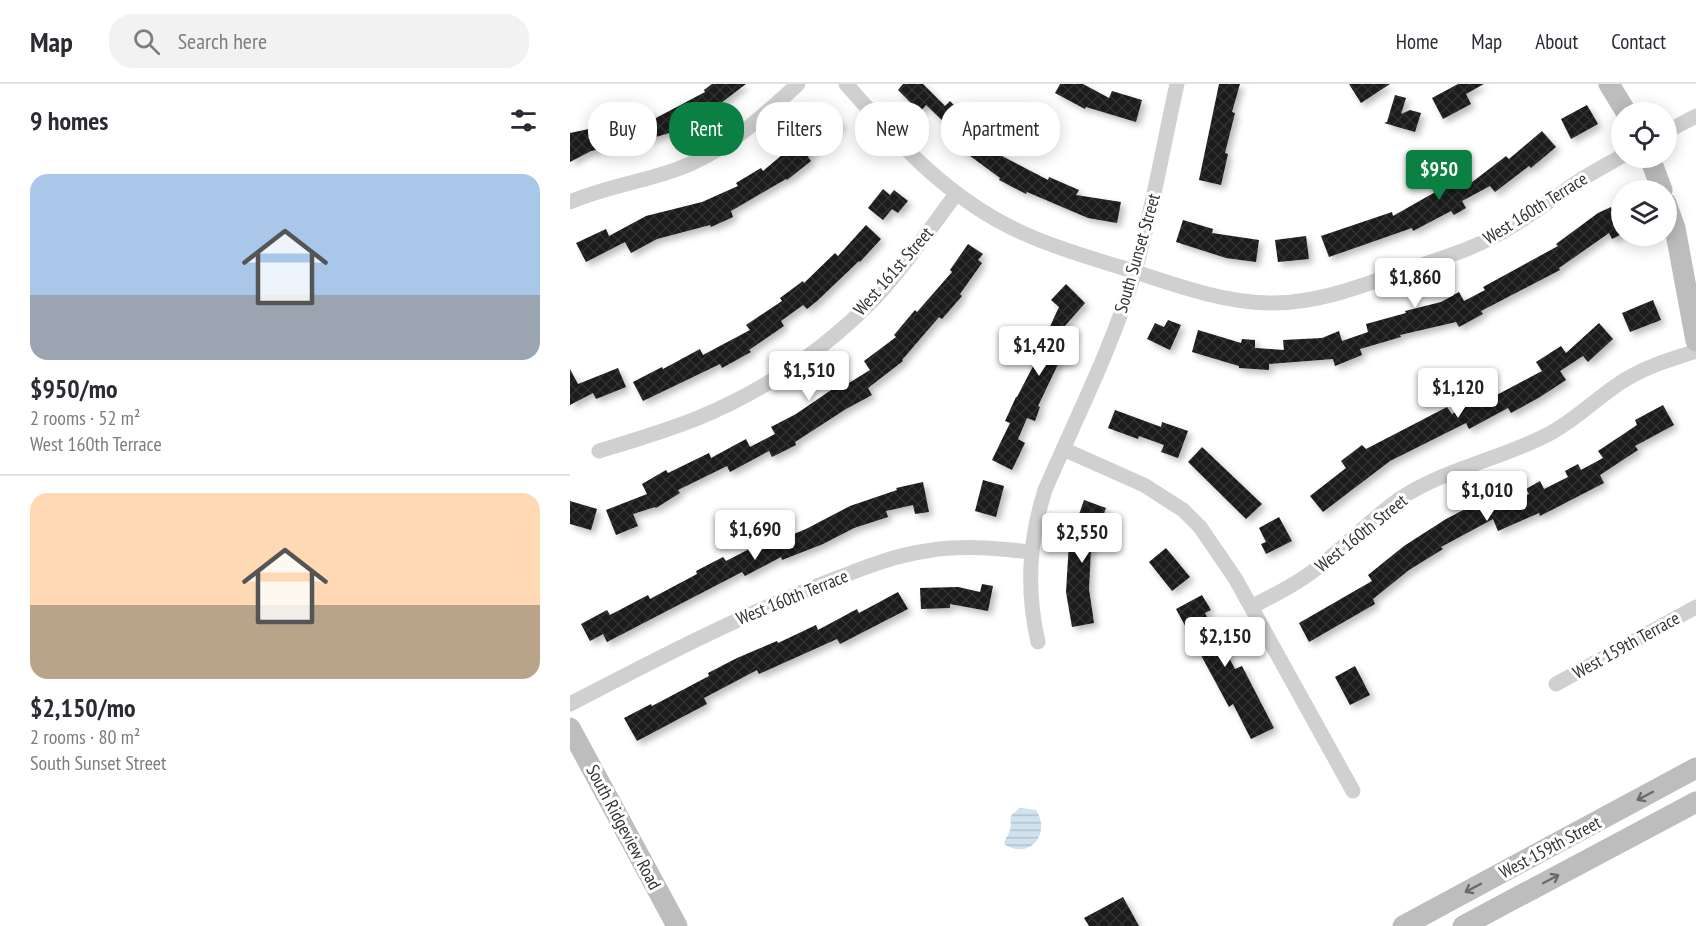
<!DOCTYPE html>
<html lang="en">
<head>
<meta charset="utf-8">
<style>
  :root { --surface:#fff; --page:#f2f2f3; --text:#2b2b33; --muted:#7c7c81; --line:#e1e1e2; --accent:#0b8043 }
  body { margin:0; font-family:"PT Sans Narrow",sans-serif; background:var(--page); color:var(--text); height:100vh; display:flex; flex-direction:column; font-size:22px; white-space:nowrap }
  * { box-sizing:border-box; margin:0 }
  p { font-size:20px; color:var(--muted) }
  .icon { flex:none; width:33px; height:33px; fill:none; stroke:currentColor; stroke-width:2; stroke-linecap:round; stroke-linejoin:round }
  .map { position:relative; flex:1; overflow:hidden }
  .details { display:flex; flex-direction:column; background:var(--surface); width:570px }
  .details>* { flex:none }
  .guide { position:absolute; left:18px; top:18px; width:570px; height:54px; display:flex; gap:12px }
  .controls { position:absolute; left:1041px; top:18px; display:grid; gap:12px }
  .controls a { display:grid; place-items:center; width:66px; height:66px; border-radius:50%; background:var(--surface); box-shadow:0 3px 15px #0003; font-size:30px }
  .price { position:absolute; translate:-50% -51px; padding:0 14px; border-radius:6px; background:#fff; color:#222; font-size:20px; line-height:39px; filter:drop-shadow(0 2px 3px #0008) }
  .price::after { content:''; position:absolute; left:50%; top:36px; width:18px; height:14px; margin-left:-9px; background:inherit; clip-path:polygon(0 0,100% 0,50% 100%) }
  .price.selected { background:var(--accent); color:#fff }
  ul { padding:0; list-style:none }
  li { display:grid; align-content:center; gap:12px; height:318px; padding:0 30px }
  li+li { border-top:2px solid var(--line) }
  li span { display:grid; place-items:center; height:186px; border-radius:18px; color:#555 }
  li>.icon { margin-inline-start:auto }
  span .icon { width:108px; height:108px; fill:#fffc; stroke-width:1 }
  li b { font-size:26px }
  h2 { display:flex; justify-content:space-between; align-items:center; height:72px; padding:0 30px; font-size:26px }
  .tag { padding:0 21px; border-radius:24px; background:var(--surface); box-shadow:0 3px 15px #0003; font-size:21px; line-height:54px }
  .tag.selected { background:var(--accent); color:#fff }
  header { display:flex; align-items:center; gap:36px; box-sizing:border-box; height:84px; padding:0 30px; background:var(--surface); border-bottom:2px solid var(--line) }
  header strong { font-size:28px }
  nav { display:flex; gap:33px; margin-inline-start:auto; font-size:21px }
  .search { width:420px; height:54px; background:var(--page); display:flex; align-items:center; gap:15px; box-sizing:border-box; padding:0 21px; border-radius:24px; color:var(--muted); font-size:22px }
  main { display:flex; flex:1; min-height:0 }
  .map>svg:first-child { display:block }
</style>
</head>
<body>
<header>
<strong>Map</strong>
<div class="search"><svg class="icon" aria-label="search" viewBox="0 0 24 24"><circle cx="10" cy="10" r="6"/><path d="M15 15l6 6"/></svg>Search here</div>
<nav><a>Home</a><a>Map</a><a>About</a><a>Contact</a></nav>
</header>
<main>
<section class="details">
<h2>9 homes<svg class="icon" aria-label="filters" viewBox="0 0 24 24"><path d="M4 7h16M4 17h16"/><circle cx="9" cy="7" r="2"/><circle cx="15" cy="17" r="2"/></svg></h2>
<ul>
<li><span style="background:linear-gradient(#a9c7e8 65%,#9aa5b1 0)"><svg class="icon" aria-label="home" viewBox="0 0 24 24"><path d="M3 11l9-7 9 7M6 9v11h12V9"/></svg></span><div><b>$950/mo</b><p>2 rooms · 52 m²</p><p>West 160th Terrace</p></div></li>
<li><span style="background:linear-gradient(#ffd9b3 60%,#b9a48a 0)"><svg class="icon" aria-label="home" viewBox="0 0 24 24"><path d="M3 11l9-7 9 7M6 9v11h12V9"/></svg></span><div><b>$2,150/mo</b><p>2 rooms · 80 m²</p><p>South Sunset Street</p></div></li>
</ul>
</section>
<div class="map">
<svg width="1126" height="842" viewBox="0 0 1126 842">
  <defs>
    <pattern id="water-rules" width="6" height="5" patternUnits="userSpaceOnUse" patternTransform="scale(1.5)"><rect width="6" height="5" fill="#cfe2ee"/><path d="M0 2.5h6" fill="none" stroke="#b2c2cd"/></pattern>
    <pattern id="building-cross-hatch" width="8" height="8" patternUnits="userSpaceOnUse" patternTransform="scale(1.5)"><rect width="8" height="8" fill="#1a1a1a"/><path d="M0 0l8 8M0 8l8-8" fill="none" stroke="#333"/></pattern>
    <filter id="shadow"><feDropShadow dx="4" dy="4" stdDeviation="3" flood-color="#0004"/></filter>
  </defs>
  <rect width="100%" height="100%" fill="#fff"/>
  <path fill="url(#water-rules)" d="M450,724l16,2c16,24 -8,51 -32,34 1,-6 5,-9 6,-14 3,-14 -5,-11 10,-22z"/>
  <path fill="url(#building-cross-hatch)" filter="url(#shadow)" d="M142,0h34l-41,31 -29,16 -30,9 -2,-8 -25,8 1,5 -29,6 -21,11v-29l56,-12v-2l25,-8 3,8 51,-27 -1,-2z
    M333,0h20l22,22 5,-5 17,18 -5,5 39,29 -1,2 48,25 1,-3 30,13 -3,5 45,7 -4,21 -29,-5 -61,-26 -1,2 -27,-14 1,-2 -46,-34 -13,-13 6,-6 -21,-20 -6,7 -22,-22z
    M490,0h23l26,14 3,-7 30,9 -6,22 -50,-15 -1,2 -30,-16z
    M649,0h21l-8,28 3,1 -10,40 3,1 -7,31 -22,-5z
    M779,0h41l-29,19z
    M888,0h26l-18,10 5,10 -28,15 -11,-21z
    M825,11l11,3 -5,16 9,-4 11,3 -6,19 -31,-9 3,-1z
    M1017,21l11,19 -27,15 -10,-20z
    M257,25l15,16 -34,32 3,4 -24,19 -1,-1 -55,32 2,6 -22,10 -1,-2 -53,14 -26,14 -6,-11 -39,20 -10,-19 30,-14 3,7 37,-20 56,-14 36,-16 -2,-3 25,-15 2,3 45,-38 -3,-3z
    M972,47l14,16 -25,21 -2,-2 -34,26 -5,-6 -28,15 4,7 -12,7 -3,-4 -38,20 -1,-3 -83,29 -8,-21 71,-24 1,4 74,-42 4,9 35,-27 3,3z
    M313,105l7,6 4,-5 14,11 -10,12 -6,-4 -9,11 -15,-12z
    M1041,123l2,5 9,-4v26l-10,5 -3,-6 -50,35 1,2 -79,41 2,3 -24,13 -3,-5 -56,13 1,2 -41,12 2,6 -27,11 -2,-7 -64,5v6l-30,-2v-2l-47,-14 6,-22 43,13 1,-4 13,1v8l29,2 -1,-10 39,-2 17,-7 3,10 26,-9 -2,-8 40,-11 -1,-2 36,-9 18,-10 5,9 21,-11 -2,-3 75,-41 -2,-2 42,-31z
    M613,136l30,9 -1,4 47,7 -3,22 -30,-4 -50,-16z
    M296,141l15,14 -21,23 -1,-1 -42,40 -10,8 -4,-4 -22,16 3,5 -35,24 2,2 -29,16 -2,-4 -77,37 -10,-19 29,-15 1,2 37,-20 3,6 47,-25 -4,-5 36,-24 -2,-3 23,-17 1,2 31,-30 3,3z
    M736,152l3,23 -31,3 -3,-22z
    M398,160l15,10 -5,6 4,3 -22,31 2,2 -20,23 -3,-2 -37,43 1,1 -35,27 4,7 -26,14 -51,33 1,3 -24,12 -3,-6 -39,21 -3,-6 -49,24 2,3 -24,15 -1,-1 -22,7 5,12 -22,9 -10,-25 41,-16 -5,-10 24,-14 2,3 41,-20 2,5 35,-19 4,8 25,-13 -4,-7 25,-13 38,-26 -2,-3 14,-8 3,6 21,-13 -6,-9 32,-24 -2,-2 21,-25 2,2 35,-40 -2,-2z
    M496,200l19,19 -21,24 10,4 -36,75 2,1 -5,14 -8,-3 -9,21 7,4 -13,27 -20,-10 18,-37 -5,-2 11,-24h1l24,-46 -2,-1 20,-43 -8,-7z
    M1083,216l8,20 -31,12 -8,-19z
    M598,236l13,5 -11,25 -23,-11 8,-16 9,4z
    M1029,239l14,16 -25,23 -5,-6 -23,15 6,9 -26,17 -29,16 -3,-5 -39,21 -3,-6 -76,38 -67,51 -13,-16 36,-28 -5,-7 21,-16 4,4 81,-42 5,7 37,-19 2,3 51,-27 -6,-9 25,-16 5,7z
    M48,284l8,19 -30,12 -3,-6 -23,12v-36l8,15z
    M1093,321l11,20 -39,21 3,4 -38,25 4,8 -64,33 -1,-3 -41,18 -5,-12 -52,28 2,2 -34,21 -36,29 2,5 -66,38 -10,-19 73,-42 -4,-6 36,-29 42,-27 27,-14 2,2 25,-10 4,8 25,-11 -3,-5 14,-8 4,8 24,-12 -3,-6 13,-7 3,6 22,-12 -5,-7 39,-26 -2,-5z
    M545,326l46,17 1,-5 26,9 -10,27 -17,-6 3,-7 -25,-9 -1,3 -30,-11z
    M632,363l60,57 -16,15 -58,-57z
    M413,396l21,6 -8,31 -21,-6z
    M353,398l6,30 -14,2 -2,-9 -27,6 2,6 -34,11 -31,16 -41,16 -1,-3 -36,19 -3,-4 -135,70 -4,-8 -13,7 -9,-17 26,-14 3,5 38,-20 2,4 47,-25 -1,-3 27,-14 3,4 37,-19 2,4 41,-17 44,-23 47,-16 -1,-2z
    M514,416l22,8 -15,41 -2,40 5,34 -22,4 -6,-35 3,-49z
    M0,417l27,8 -6,21 -21,-6z
    M709,433l13,24 -26,13 -5,-10 5,-2 -7,-14z
    M596,464l24,29 -18,14 -23,-29z
    M412,500l11,2 -5,25 -38,-7v4l-29,1 -1,-21 38,-1 22,5z
    M328,508l10,17 -68,35 -3,-5 -78,35 -2,-4 -53,28 3,6 -70,37 -13,-23 27,-14 1,2 57,-30 -1,-3 29,-15 40,-17 1,2 38,-18 2,5 39,-21 2,4z
    M632,511l9,15 -6,3 11,22 6,-4 8,14 -6,3 11,21 7,-3 32,62 -23,11 -18,-35 -4,3 -53,-98z
    M785,582l15,29 -20,10 -15,-28z
    M553,813l16,29h-50l-5,-8z"/>
  <g fill="none" stroke-linecap="round" stroke-linejoin="round">
    <path stroke="#d0d0d0" stroke-width="15" d="M276,0c53,60 104,117 179,150 31,14 63,23 95,33 48,15 98,35 149,36 46,1 90,-16 132,-31 32,-11 64,-20 94,-36 31,-16 58,-38 87,-57 13,-8 26,-15 40,-23
      M1096,48l30,-16
      M0,118c34,-15 71,-20 105,-32 49,-17 86,-52 123,-86
      M493,365l81,36 39,25 17,17 35,51 118,213
      M29,367c33,-10 67,-20 99,-33 66,-27 127,-69 177,-120 30,-32 55,-69 81,-104
      M681,523c23,-12 46,-23 66,-39 29,-22 54,-49 84,-70 44,-29 99,-39 146,-63 30,-15 53,-41 81,-57 22,-13 45,-19 68,-27
      M468,558c-12,-53 -9,-101 7,-152 31,-72 68,-144 90,-219 18,-62 28,-125 42,-187
      M986,600l140,-77
      M0,620c83,-43 165,-86 252,-120 34,-13 68,-28 104,-33 35,-6 69,-3 105,1"/>
    <path stroke="#bdbdbd" stroke-width="21" d="M1039,0l17,28
      M1080,74l12,32
      M1096,119l9,25 21,113
      M0,644l107,198
      M833,842l293,-158
      M893,842l233,-124"/>
  </g>
  <defs><path id="oneway-shaft" d="M-6 0H5M1.5-3L5.5 0L1.5 3" fill="none" stroke-width="1.6" stroke-linecap="round" stroke-linejoin="round" transform="scale(1.5)"/></defs>
  <g stroke="#6a6a6a">
    <use href="#oneway-shaft" transform="translate(1075 712) rotate(152)"/>
    <use href="#oneway-shaft" transform="translate(981 795) rotate(-28)"/>
    <use href="#oneway-shaft" transform="translate(903 804) rotate(152)"/>
  </g>
  <g text-anchor="middle" dominant-baseline="central" stroke-width="6" stroke-linejoin="round" paint-order="stroke">
    <g font-size="18" fill="#333" stroke="#fff">
      <text transform="translate(965 124) rotate(-32)">West 160th Terrace</text>
      <text transform="translate(567 169) rotate(-74)">South Sunset Street</text>
      <text transform="translate(323 187) rotate(-49)">West 161st Street</text>
      <text transform="translate(791 449) rotate(-39)">West 160th Street</text>
      <text transform="translate(222 513) rotate(-22)">West 160th Terrace</text>
      <text transform="translate(1056 561) rotate(-29)">West 159th Terrace</text>
      <text transform="translate(54 743) rotate(62)">South Ridgeview Road</text>
      <text transform="translate(980 763) rotate(-28)">West 159th Street</text>
    </g>
  </g>
</svg>
<div class="controls">
<a><svg class="icon" aria-label="locate" viewBox="0 0 24 24"><circle cx="12" cy="12" r="6"/><path d="M12 2v4M12 18v4M2 12h4M18 12h4"/></svg></a>
<a><svg class="icon" aria-label="layers" viewBox="0 0 24 24"><path d="M12 4l9 5-9 5-9-5zM3 14l9 5 9-5"/></svg></a>
</div>
<b class="price selected" style="left:869px;top:117px">$950</b>
<b class="price" style="left:845px;top:225px">$1,860</b>
<b class="price" style="left:469px;top:293px">$1,420</b>
<b class="price" style="left:239px;top:318px">$1,510</b>
<b class="price" style="left:888px;top:335px">$1,120</b>
<b class="price" style="left:917px;top:438px">$1,010</b>
<b class="price" style="left:185px;top:477px">$1,690</b>
<b class="price" style="left:512px;top:480px">$2,550</b>
<b class="price" style="left:655px;top:584px">$2,150</b>
<div class="guide">
<a class="tag">Buy</a>
<a class="tag selected">Rent</a>
<a class="tag">Filters</a>
<a class="tag">New</a>
<a class="tag">Apartment</a>
</div>
</div>
</main>
</body>
</html>
